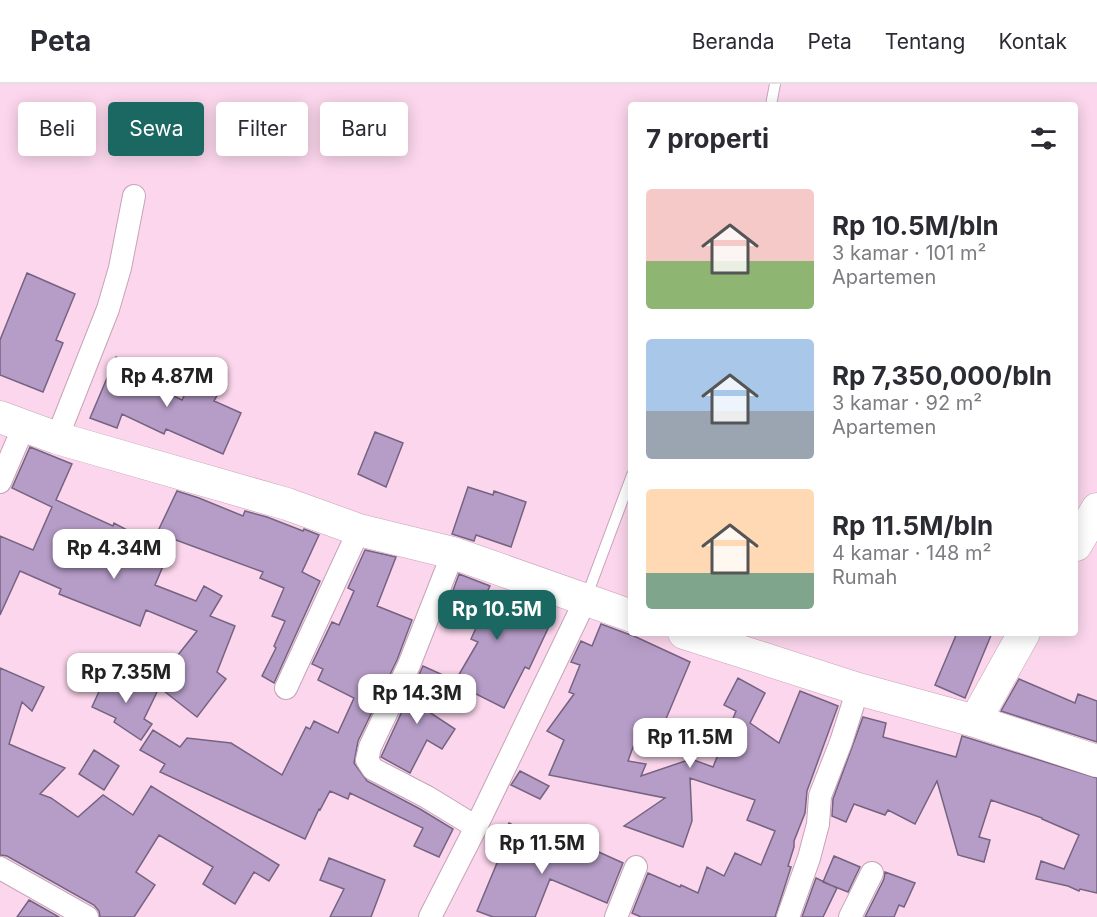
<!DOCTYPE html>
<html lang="id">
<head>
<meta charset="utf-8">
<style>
  :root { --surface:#fff; --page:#f7f7f7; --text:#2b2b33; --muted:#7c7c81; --line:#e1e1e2; --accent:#1b6762 }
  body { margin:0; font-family:Inter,sans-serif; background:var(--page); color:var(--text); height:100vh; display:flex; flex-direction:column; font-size:22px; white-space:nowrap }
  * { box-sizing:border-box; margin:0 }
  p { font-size:20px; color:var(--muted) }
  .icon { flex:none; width:33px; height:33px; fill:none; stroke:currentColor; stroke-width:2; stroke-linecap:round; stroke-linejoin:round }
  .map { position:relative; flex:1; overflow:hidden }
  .drawer { position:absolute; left:628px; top:18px; width:450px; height:534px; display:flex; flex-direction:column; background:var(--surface); border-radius:6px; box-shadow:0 3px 15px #0003 }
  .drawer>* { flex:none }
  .guide { position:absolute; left:18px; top:18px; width:520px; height:54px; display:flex; gap:12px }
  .price { position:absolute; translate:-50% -51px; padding:0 14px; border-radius:12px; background:#fff; color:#222; font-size:20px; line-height:39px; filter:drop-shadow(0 2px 3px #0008) }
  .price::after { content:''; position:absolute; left:50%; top:36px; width:18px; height:14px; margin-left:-9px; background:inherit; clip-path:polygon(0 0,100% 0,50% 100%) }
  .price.active { background:var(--accent); color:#fff }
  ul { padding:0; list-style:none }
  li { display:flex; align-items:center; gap:18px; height:150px; padding:0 18px }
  li span { display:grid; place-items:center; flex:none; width:168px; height:120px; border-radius:6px; color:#555 }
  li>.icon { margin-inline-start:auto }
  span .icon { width:72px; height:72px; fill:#fffc; stroke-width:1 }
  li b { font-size:26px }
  h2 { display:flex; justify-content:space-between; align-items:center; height:72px; padding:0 18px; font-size:26px }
  .tag { padding:0 21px; border-radius:6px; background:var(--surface); box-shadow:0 3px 15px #0003; font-size:21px; line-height:54px }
  .tag.active { background:var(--accent); color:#fff }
  header { display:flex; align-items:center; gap:36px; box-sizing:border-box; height:84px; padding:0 30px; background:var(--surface); border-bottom:2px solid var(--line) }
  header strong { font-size:28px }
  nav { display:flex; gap:33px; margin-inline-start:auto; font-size:21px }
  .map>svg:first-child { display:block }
</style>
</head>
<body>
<header>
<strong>Peta</strong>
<nav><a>Beranda</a><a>Peta</a><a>Tentang</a><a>Kontak</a></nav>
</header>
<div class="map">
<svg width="1097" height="833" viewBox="0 0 1097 833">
  <rect width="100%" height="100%" fill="#fbd6ec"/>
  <path fill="#b69dc7" stroke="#756381" stroke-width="1.5" d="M27,189l48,21 -19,46 7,3 -20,49 -43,-17v-35z
    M116,273l21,10 -1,2 3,1 -3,8 46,22 14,-27 26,14 -8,14 27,12 -18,41 -57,-25 -2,5 -42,-20 -5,14 -27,-10z
    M375,348l28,11 -17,44 -28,-13z
    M30,363l42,17 -16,36 57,26 1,-3 19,10 -3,7 36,19 -11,26 41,16 8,-15 18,10 -12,20 25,10 -18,46 9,7 -29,38 -42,-33 42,-53 -51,-21 -6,16 -81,-32 2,-5 -41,-18 -20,44v-79l33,14 19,-43 -40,-19z
    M468,403l25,8 1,-4 32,11 -15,45 -35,-12 -2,6 -22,-7z
    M177,407l22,7 44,18 2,-5 22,6 36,14 1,-2 15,6 -17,37 18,9 -46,102 -12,-7 14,-28 -2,-2 11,-25 -13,-5 12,-28 -24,-10 3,-6 -106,-39z
    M365,466l31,7 -19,49 35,14 -15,40 -39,81 -4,22 13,18 53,28 33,20 -14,28 -25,-11 9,-18 -73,-35 -2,6 -18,-8 -10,19 -1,-1 -14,30 -145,-67 5,-8 -25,-14 13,-20 27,17 7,-9 44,5 51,32 24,-48 4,2 4,-8 24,12 16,-35 -36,-18 5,-11 -11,-5 20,-42 7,3 15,-34 -6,-3z
    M459,490l31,12 -2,4 63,32 -22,47 -4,-2 -21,41 -50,-25 24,-41 -7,-3 9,-20 -32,-15z
    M601,540l35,13 54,25 -30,71 -19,-8 -13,36 18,3 -5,12 50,-17 22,8 23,-56 -12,-6 14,-27 27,15 -15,30 29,20 21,-52 38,15 -31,85 -2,22 -11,28v6l-6,19 3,1 -16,50h-134l-9,-4 16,-40 32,14 1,-2 17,8 9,-26 17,9 11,-23 26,12 14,-34 -28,-11 8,-20 -65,-22 2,43 -9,26 -59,-21 41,-28 -116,-23 15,-35 -17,-9 27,-37 -5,-2 11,-27 -9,-3 10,-21 11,5z
    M957,549h35l-27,65 -30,-13z
    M423,582l20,9 -20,33 32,21 -13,20 -15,-9 -17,33 -29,-16z
    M0,584l44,19 -12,24 -10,-9 -13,42 56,24 -25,26 11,4 27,19 25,-22 30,20 18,-29 128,79 -10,16 -15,-9 -19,32 -32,-20 10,-17 -54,-32 -23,37 19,13 -21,32h-34l-1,-6 -5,-6 -87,-49 -7,-1z
    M108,588l20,10 1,-3 28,13 -13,27 8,5 -11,16 -27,-18 2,-4 -24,-11z
    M1019,595l56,24 3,-9 19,7v41l-96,-31z
    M863,633l23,6 -3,14 73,20 6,-21 135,42v115l-17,-4 -1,2 -11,-5 -32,-7 5,-18 23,8 15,-34 -37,-16v-1l-51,-18 -12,37 11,3 -6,22 -26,-7 -21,-74 -22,43 -27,-14 -3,5 -31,-11 -8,18 -14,-6 1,-17z
    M94,666l25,16 -15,24 -25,-16z
    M520,687l29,15 -9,13 -29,-14z
    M509,739l55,30 20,9 6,-14 33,15 -16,40 -57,-24 -15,38h-42l-16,-6 25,-60 -7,-4z
    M834,772l26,11 -12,25 -25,-10z
    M329,774l56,22 -14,37h-41l14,-28 -24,-9z
    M885,788l30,11 -11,24 -5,-2 -5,12h-29l19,-38z
    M816,794l21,10 -14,29h-21z
    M29,816l30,17h-42z"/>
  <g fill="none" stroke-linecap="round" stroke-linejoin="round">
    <defs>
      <path id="lane" d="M771,21l4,-21
        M586,514l46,-123"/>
      <path id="street" d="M57,354l51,-129 12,-41 14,-72
        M0,398l24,-56
        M453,469l-44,112 -39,82 -3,13 6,9 54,28 49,30
        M286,604l73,-158
        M0,784l87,49
        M430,833l46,-90 109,-226
        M616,833l20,-50
        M788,833l21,-59 9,-34 2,-28 21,-54 17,-53
        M850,833l22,-44"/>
      <path id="secondary" d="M0,333l57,21 230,66 72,26 94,23 179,63
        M1076,461l21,-36
        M684,549l174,56 117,32 122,40
        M975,637l49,-88"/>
    </defs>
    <use href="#lane" stroke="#c6a3b7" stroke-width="12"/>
    <use href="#street" stroke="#c6a3b7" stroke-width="24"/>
    <use href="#secondary" stroke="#c6a3b7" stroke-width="33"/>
    <use href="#lane" stroke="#fff" stroke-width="10"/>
    <use href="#street" stroke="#fff" stroke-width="22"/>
    <use href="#secondary" stroke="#fff" stroke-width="32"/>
  </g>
</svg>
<b class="price" style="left:167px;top:324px">Rp 4.87M</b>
<b class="price" style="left:114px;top:496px">Rp 4.34M</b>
<b class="price active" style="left:497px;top:557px">Rp 10.5M</b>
<b class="price" style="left:126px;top:620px">Rp 7.35M</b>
<b class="price" style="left:417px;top:641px">Rp 14.3M</b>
<b class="price" style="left:690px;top:685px">Rp 11.5M</b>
<b class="price" style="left:542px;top:791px">Rp 11.5M</b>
<div class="guide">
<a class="tag">Beli</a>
<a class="tag active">Sewa</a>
<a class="tag">Filter</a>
<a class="tag">Baru</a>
</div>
<section class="drawer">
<h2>7 properti<svg class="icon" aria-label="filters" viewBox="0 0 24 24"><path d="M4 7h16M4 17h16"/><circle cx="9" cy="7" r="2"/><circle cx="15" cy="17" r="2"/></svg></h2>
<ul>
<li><span style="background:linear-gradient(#f6c9c9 60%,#8fb573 0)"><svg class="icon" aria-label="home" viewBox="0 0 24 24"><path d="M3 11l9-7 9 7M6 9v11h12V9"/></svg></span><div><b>Rp 10.5M/bln</b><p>3 kamar · 101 m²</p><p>Apartemen</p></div></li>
<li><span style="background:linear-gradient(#a9c7e8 60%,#9aa5b1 0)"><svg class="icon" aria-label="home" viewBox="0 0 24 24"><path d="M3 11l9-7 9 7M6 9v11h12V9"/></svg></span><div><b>Rp 7,350,000/bln</b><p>3 kamar · 92 m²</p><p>Apartemen</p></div></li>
<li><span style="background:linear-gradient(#ffd9b3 70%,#7fa58c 0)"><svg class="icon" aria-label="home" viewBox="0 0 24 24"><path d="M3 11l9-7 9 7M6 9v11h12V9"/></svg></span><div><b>Rp 11.5M/bln</b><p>4 kamar · 148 m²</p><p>Rumah</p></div></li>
</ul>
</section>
</div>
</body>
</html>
